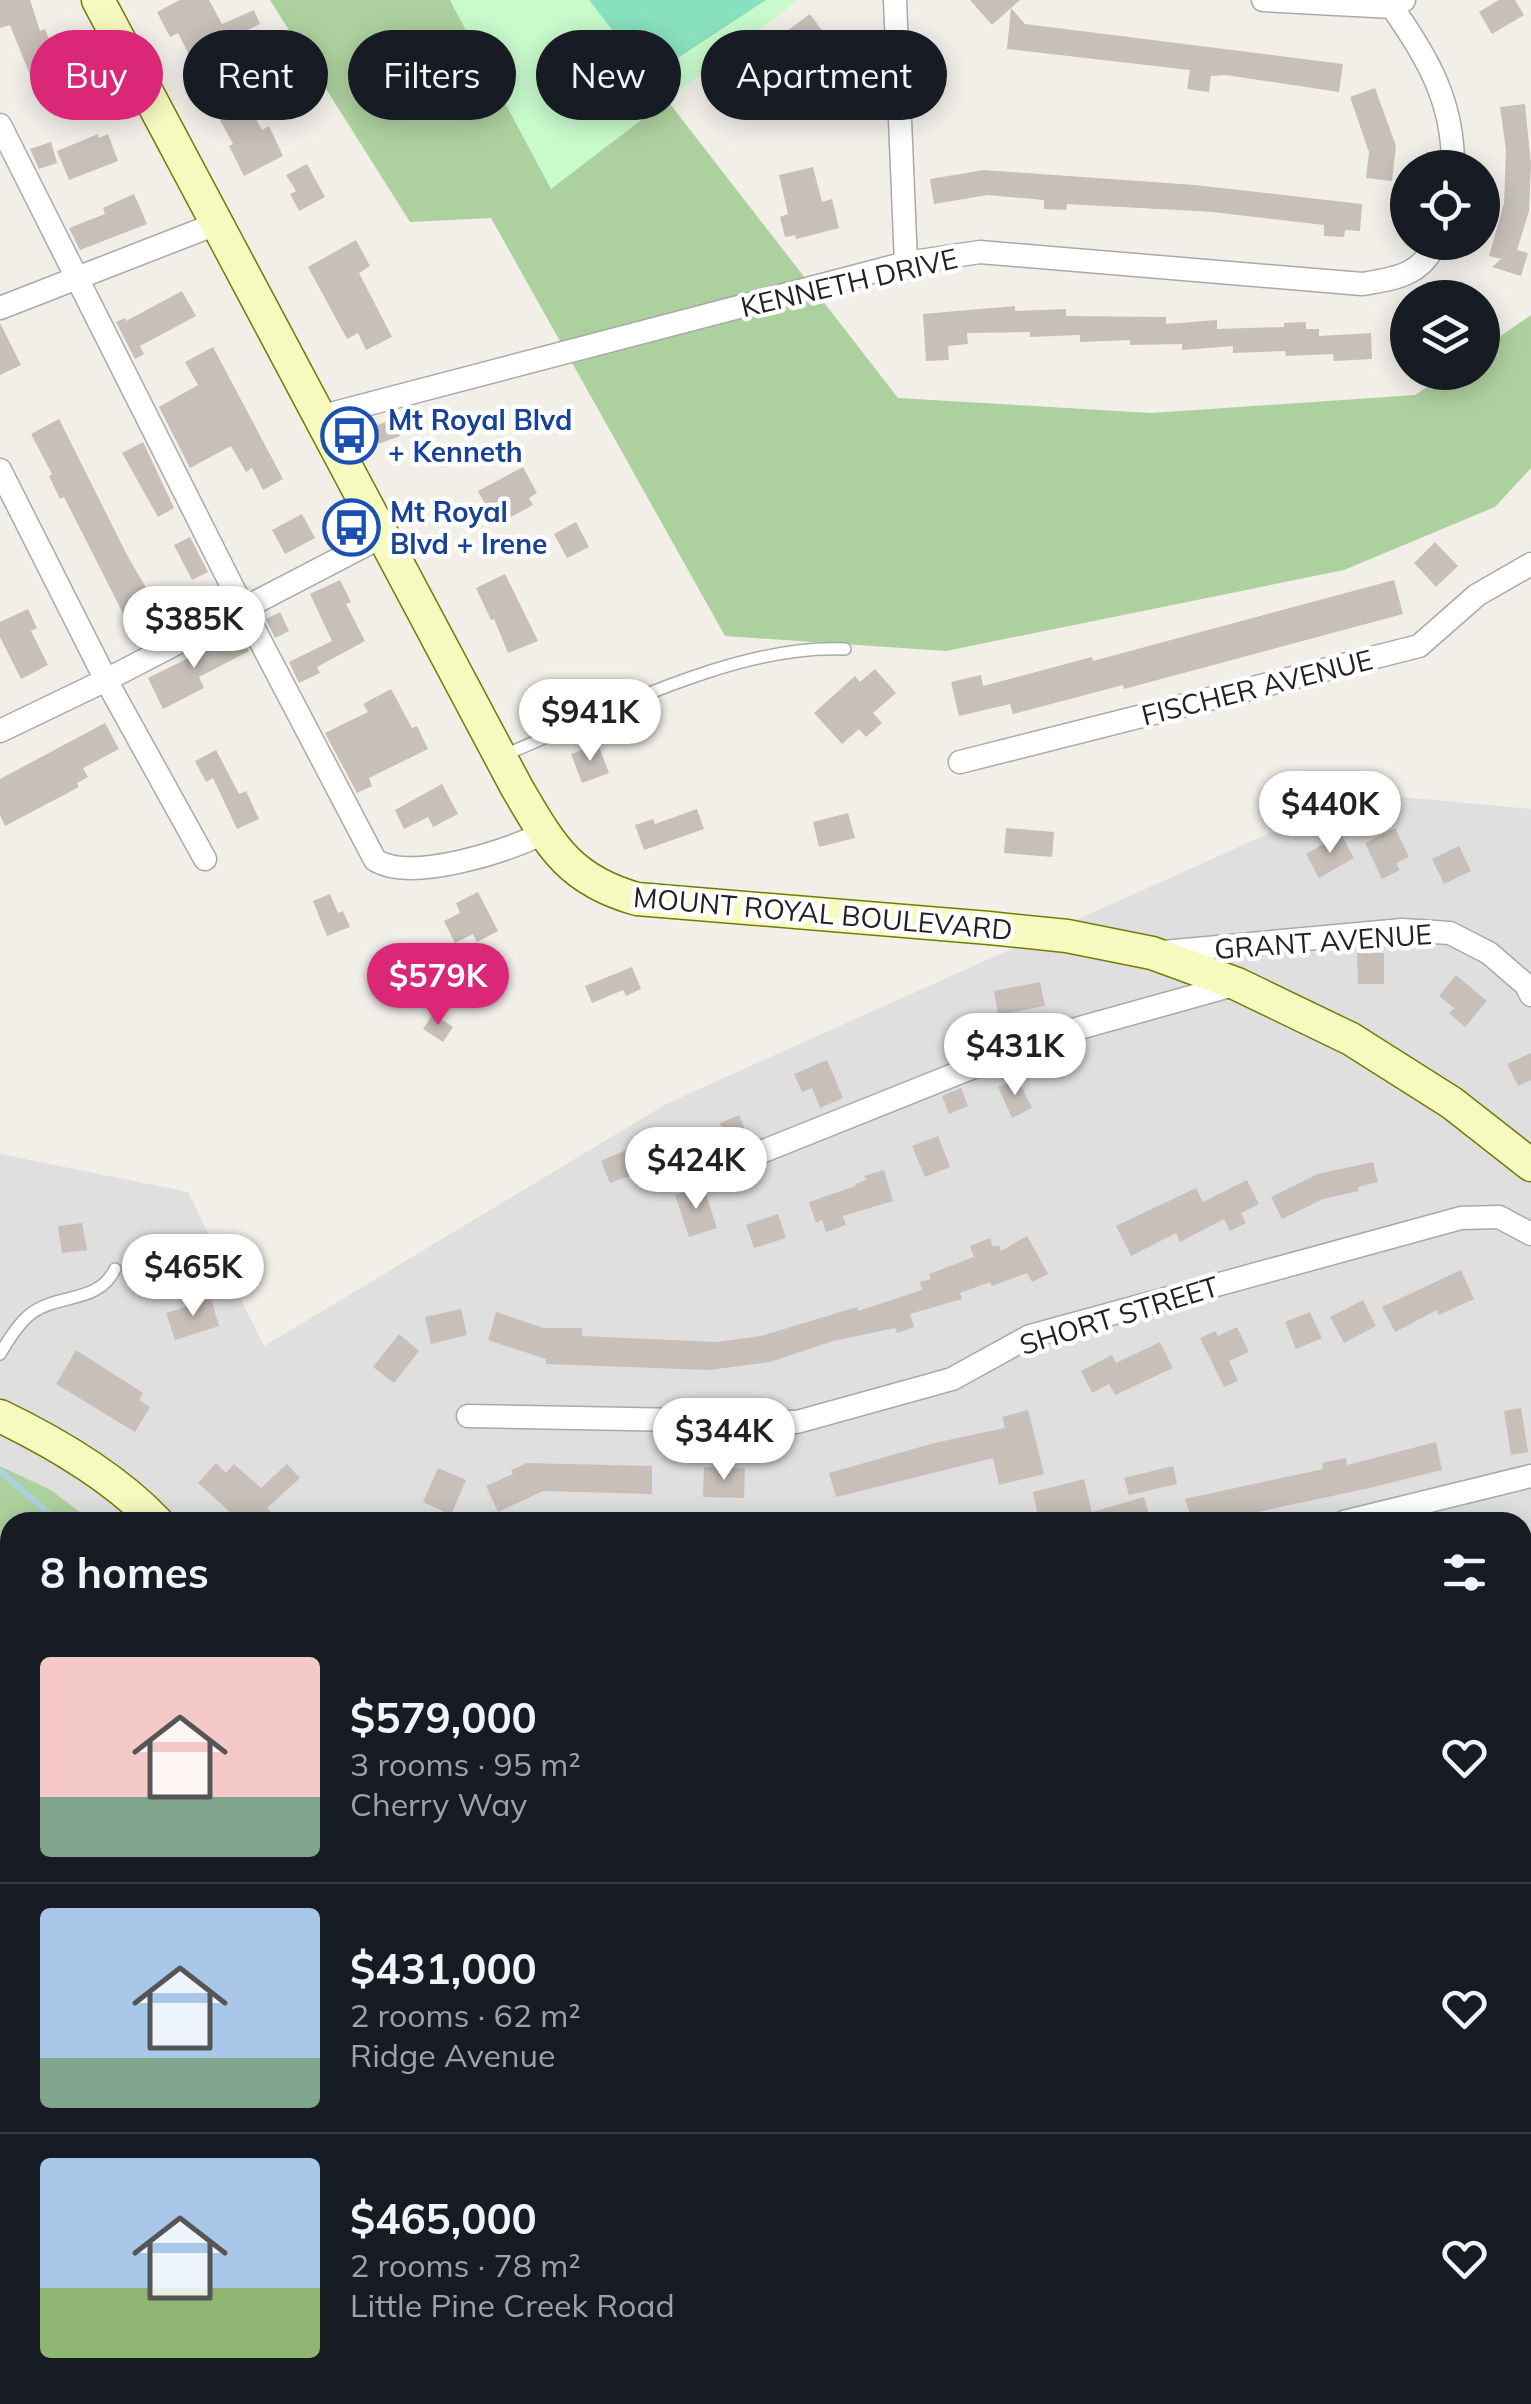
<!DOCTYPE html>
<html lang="en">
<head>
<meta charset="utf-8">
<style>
  :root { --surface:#171b24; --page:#242831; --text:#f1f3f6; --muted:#9ea1a6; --line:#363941; --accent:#db2777 }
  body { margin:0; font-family:Mulish,sans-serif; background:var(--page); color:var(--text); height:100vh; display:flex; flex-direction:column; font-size:38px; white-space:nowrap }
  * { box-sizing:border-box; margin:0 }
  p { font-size:32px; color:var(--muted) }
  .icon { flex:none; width:55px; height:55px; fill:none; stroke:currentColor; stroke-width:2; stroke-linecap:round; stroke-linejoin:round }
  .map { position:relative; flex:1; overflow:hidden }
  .sheet { position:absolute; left:0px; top:1512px; width:1532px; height:892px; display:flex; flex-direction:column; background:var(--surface); border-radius:30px 30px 0 0; box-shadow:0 5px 25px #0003 }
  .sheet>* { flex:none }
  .banner { position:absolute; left:30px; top:30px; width:1000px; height:90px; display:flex; gap:20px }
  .tools { position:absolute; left:1390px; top:150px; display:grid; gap:20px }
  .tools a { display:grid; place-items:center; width:110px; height:110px; border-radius:50%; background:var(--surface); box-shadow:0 5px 25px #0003; font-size:50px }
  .price { position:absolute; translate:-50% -85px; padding:0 22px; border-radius:35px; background:#fff; color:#222; font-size:32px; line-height:65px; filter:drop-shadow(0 2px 5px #0008) }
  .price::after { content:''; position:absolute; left:50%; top:60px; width:30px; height:22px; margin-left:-15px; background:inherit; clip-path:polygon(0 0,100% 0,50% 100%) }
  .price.on { background:var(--accent); color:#fff }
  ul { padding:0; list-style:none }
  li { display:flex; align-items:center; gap:30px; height:250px; padding:0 40px }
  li+li { border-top:2px solid var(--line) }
  li span { display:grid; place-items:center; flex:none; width:280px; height:200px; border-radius:10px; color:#555 }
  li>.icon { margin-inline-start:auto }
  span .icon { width:120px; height:120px; fill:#fffc; stroke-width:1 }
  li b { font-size:42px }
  h2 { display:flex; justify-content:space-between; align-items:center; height:120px; padding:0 40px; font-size:42px }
  .chip { padding:0 35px; border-radius:45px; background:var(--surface); box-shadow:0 5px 25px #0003; font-size:35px; line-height:90px }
  .chip.on { background:var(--accent); color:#fff }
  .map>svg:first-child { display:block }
</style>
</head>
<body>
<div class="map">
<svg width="1531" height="2404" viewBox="0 0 1531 2404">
  <rect width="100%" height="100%" fill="#f2efe9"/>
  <path fill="#e0dfdf" d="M1359,793l172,16v1595h-996l-5,-9h992v-873h-1429l-42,-32 -51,-24v-312l188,38 76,154 404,-243z"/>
  <path fill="#add19e" d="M270,0h180l101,188 116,-88 231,298 253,15 264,-18 33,-22 34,-1 1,-24 48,-33v153l-36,39 -151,63 -398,81 -221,-15 -234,-418 -81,4z
    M0,1466l51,24 42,32h-83v873h511l2,9h-523z"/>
  <path fill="#c8facc" d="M450,0h348l-247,189z"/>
  <path fill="#88e0be" d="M589,0h177l-117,77z"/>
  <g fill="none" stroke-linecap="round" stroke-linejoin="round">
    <path stroke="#aad3df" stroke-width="6" d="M0,1471l59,51
      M525,2395l3,9"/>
  </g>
  <path fill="#c7bfb8" d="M0,0h30l10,31 5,-2 17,43 16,30 -21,12 -20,-35 -5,1 -22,-55 -10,3z
    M180,0h29l13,24 32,-14 6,14 -30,15 11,24 -12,6 33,61 7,-4 14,30 -39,20 -15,-30 4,-2 -33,-61 -4,2 -9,-18 7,-3 -16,-31 -8,4 -13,-25z
    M970,0h50l-28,25z
    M1499,0h16l9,15 -32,19 -13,-22z
    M1011,8l14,16 318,40 -4,28 -113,-17 -15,1 -2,16 -22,-3 3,-19 -183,-21z
    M810,14l30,41 -23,17 -30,-41z
    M1375,88l21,58 -4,35 -26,-3 3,-26 -19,-55z
    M1525,104l6,61 -2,46 -12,39 11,3 -7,23 -29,-9 9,-8 -12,-3 15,-53 2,-53 -6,-43z
    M98,134l1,4 9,-4 10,27 -49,19 -12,-29z
    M51,142l6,21 -18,6 -9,-20z
    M307,164l18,33 -26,14 -9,-17 6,-3 -10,-16z
    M813,167l9,35 10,-3 7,29 -43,11 -1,-4 -10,2 -5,-20 8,-3 -9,-39z
    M984,170l211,15 167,19 -2,27 -15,-1 -1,7 -20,-1v-11l-111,-13 -146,-8 -1,6 -22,-1v-9l-56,-5 -54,9 -4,-25z
    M134,194l13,30 -67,26 -11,-22 36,-14 -2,-6z
    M356,240l14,26 -11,7 33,64 -26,13 -8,-17 -11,6 -39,-72z
    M182,291l14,25 -56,30 4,8 -9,5 -19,-37 9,-4 1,3z
    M1015,306v5l51,-2v7l100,1v7l51,-4v9l67,-2v-4l22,-1v7h13v7l52,-3 1,26 -38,2 -1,-7 -47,2 -1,-5 -52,2v-7l-51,4v-6l-52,1v-5l-50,2v-7l-50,2v-5l-63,1 1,11 -20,2 1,14 -23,1 -3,-47z
    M0,323l21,42 -21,10z
    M213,347l70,132 -20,11 -11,-22 -6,4 -15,-26 -41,22 -31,-61 39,-22 -13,-23z
    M59,419l68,136 37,64 -30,16 -70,-138 -4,2 -11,-23 3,-2 -21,-40z
    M394,419l6,17 -25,9 -6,-17z
    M143,442l31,66 -16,9 -36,-64z
    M523,467l14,26 -8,5 4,7 -37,20 -18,-34z
    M302,514l13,24 -30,16 -13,-24z
    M576,522l13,25 -22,11 -13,-24z
    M190,537l18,35 -16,8 -18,-35z
    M1435,542l23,24 -22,21 -22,-24z
    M505,574l33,67 -30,12 -14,-34 -3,1 -15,-32z
    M340,580l11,22 -5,2 19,37 -48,26 3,6 -21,10 -10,-21 43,-21 -22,-47z
    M1394,580l9,34 -279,75 -1,-4 -110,29 -3,-10 -51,12 -8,-34 30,-7 2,11 109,-29 1,4z
    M28,609l9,19 -6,3 17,34 -27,14 -21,-42v-15z
    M280,612l9,19 -14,7 -9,-19z
    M239,633l10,18 -50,26 5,11 -41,21 -15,-31z
    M875,669l21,24 -23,20 9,10 -16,14 -7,-8 -17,15 -28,-31 41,-37 5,6z
    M565,679l11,24 -34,16 -11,-24z
    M391,689l21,39 5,-2 11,23 -59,29 3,8 -15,7 -32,-60 43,-21 -5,-8z
    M105,723l14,26 -36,19 5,9 -11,6 2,4 -74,39 -5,-11v-36z
    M598,744l11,29 -27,10 -11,-29z
    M216,750l23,44 7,-3 13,28 -22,10 -24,-51 -7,4 -11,-21z
    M442,784l16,30 -25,13 -5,-10 -24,12 -9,-19z
    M697,809l7,20 -60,21 -9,-25 18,-6 2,5z
    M848,813l7,25 -36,9 -6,-25z
    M1006,828l48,4 -2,25 -48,-4z
    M1395,828l14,29 -13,6 4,7 -18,9 -17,-36z
    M1341,834l13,24 -35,20 -13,-24z
    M1459,846l12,25 -27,13 -12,-25z
    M478,892l20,39 -21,11 -4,-8 -18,9 -11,-22 16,-8 -4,-10z
    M330,894l8,19 5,-2 7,16 -23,9 -14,-35z
    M1357,953h27v31h-26z
    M632,967l9,22 -15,7 -3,-6 -31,13 -7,-17z
    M1456,975l31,26 -22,26 -16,-14 5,-5 -15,-12z
    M1040,982l5,24 -47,9 -4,-24z
    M433,1014l20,13 -10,15 -20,-13z
    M1531,1053v27l-13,6 -11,-22z
    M827,1060l16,38 -23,10 -8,-20 -10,4 -8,-18z
    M1017,1078l15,30 -20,10 -14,-31z
    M961,1088l7,18 -19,8 -7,-18z
    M739,1115l8,19 -20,8 -7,-19z
    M658,1136l13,39 -25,9 -2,-6 -9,3 -2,-6 -23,8 -9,-22z
    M938,1136l12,31 -25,10 -13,-31z
    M1373,1162l5,20 -20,5 1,4 -36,8 -41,20 -11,-22 47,-23z
    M884,1170l9,31 -50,15 3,9 -20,7 -4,-12 -6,3 -7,-21 47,-16 -1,-2 11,-4 -2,-4z
    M1247,1180l12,24 -18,9 5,10 -16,8 -6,-12 -44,23 -4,-9 -45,23 -15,-30 80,-38 7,14z
    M703,1186l14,42 -28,9 -14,-42z
    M778,1214l8,24 -32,10 -8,-23z
    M82,1223l5,27 -25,3 -4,-27z
    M1027,1236l21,38 -16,8 -5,-9 -35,13 -2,-4 -30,11 2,6 -52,15 4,13 -17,6 -2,-5 -62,13 -63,21 -61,8 -163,-6v-5l-58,-19 8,-28 47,16h39v8l135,6 44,-6 96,-29 1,4 64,-21 -2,-8 11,-3 -2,-5 45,-17 -4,-11 20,-8 3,9 6,-2 2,6z
    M1461,1270l13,29 -35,16 -2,-5 -42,22 -13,-25z
    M211,1299l8,27 -44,14 -9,-27z
    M1363,1300l13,26 -32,17 -14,-26z
    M461,1309l6,26 -36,9 -6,-27z
    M1310,1312l12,26 -26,11 -11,-27z
    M1237,1327l12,25 -20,9 9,20 -14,6 -24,-49 15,-7 3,5z
    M399,1334l20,17 -25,32 -21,-16z
    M1160,1342l13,26 -58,27 -6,-11 -17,9 -11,-22 31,-16 4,8z
    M76,1350l67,43 -4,7 11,7 -15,25 -79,-48z
    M1521,1408l7,44 -17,3 -7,-44z
    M1028,1410l16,64 -45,11 -6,-27 -157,39 -7,-24 105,-30 71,-15 -3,-11z
    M1436,1442l6,28 -68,17 -163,35h-18l-8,-23 138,-30 -1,-6 24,-5 1,7z
    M216,1463l10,10 8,-9 27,24 26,-24 13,14 -33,30 14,14h-40l-43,-39z
    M527,1463l125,3v28l-109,-3 -45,21 -12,-26 27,-12 -2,-4z
    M1173,1466l4,18 -48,11 -5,-17z
    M704,1467l41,1 -1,30 -41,-1z
    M438,1468l28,12 -15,35 -28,-13z
    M1084,1479l8,33 52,-15 7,25h-112l-6,-30z"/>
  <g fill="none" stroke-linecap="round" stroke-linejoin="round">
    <defs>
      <path id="lane" d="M504,755c98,-40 234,-112 341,-106
        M0,1354c7,-12 18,-29 28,-38 28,-24 70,-11 87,-47"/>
      <path id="street" d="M895,0l11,263
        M1263,0l129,7 -4,-7
        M1404,0l-12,7c36,51 62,96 61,161
        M0,125l243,483 132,252c37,23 131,-9 169,-27
        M0,308l216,-84
        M319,417l587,-154 74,-11 382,32c31,-5 60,-8 74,-42
        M0,470l106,210 99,179
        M0,731l106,-51 277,-144
        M960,762l459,-116 58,-51 54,-31
        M1163,952l239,-22 48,3 39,20 37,32 5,10
        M726,1166l325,-130 186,-52
        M468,1416l329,6 155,-43 78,-43 431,-118 38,-1 32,17
        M1344,1522l187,-46
        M1522,1772h9
        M1522,2390l9,5"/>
      <path id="secondary" d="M98,0l419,788c34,58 52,92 120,111l352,29 78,8 85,17 85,31 114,55 101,64 79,62
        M0,1416c56,27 114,61 157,106
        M709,2395l8,9"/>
    </defs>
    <use href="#lane" stroke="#a9a9a9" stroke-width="14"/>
    <use href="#street" stroke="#a9a9a9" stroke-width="25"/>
    <use href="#secondary" stroke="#707d05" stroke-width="35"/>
    <use href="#lane" stroke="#fff" stroke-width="11"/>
    <use href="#street" stroke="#fff" stroke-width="22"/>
    <use href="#secondary" stroke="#f7fabf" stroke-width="32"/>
  </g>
  <defs>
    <symbol id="bus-ring" viewBox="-11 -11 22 22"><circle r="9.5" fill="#fff" stroke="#1a4fb4" stroke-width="1.5"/><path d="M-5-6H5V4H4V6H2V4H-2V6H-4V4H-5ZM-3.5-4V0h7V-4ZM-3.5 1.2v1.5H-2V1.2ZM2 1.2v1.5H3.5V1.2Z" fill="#1a4fb4"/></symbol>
  </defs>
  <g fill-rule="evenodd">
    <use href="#bus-ring" x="318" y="404" width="63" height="63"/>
    <use href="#bus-ring" x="320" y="496" width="63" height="63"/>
  </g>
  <g text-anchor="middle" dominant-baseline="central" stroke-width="9" stroke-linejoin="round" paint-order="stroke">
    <g font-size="28" fill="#222" stroke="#fff">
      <text transform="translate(849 282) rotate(-13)">KENNETH DRIVE</text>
      <text transform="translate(1257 687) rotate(-14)">FISCHER AVENUE</text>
      <text transform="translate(823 913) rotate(5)">MOUNT ROYAL BOULEVARD</text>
      <text transform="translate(1323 941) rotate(-4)">GRANT AVENUE</text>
      <text transform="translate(1119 1315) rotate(-17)">SHORT STREET</text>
    </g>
    <g font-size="28" font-weight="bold" fill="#164399" stroke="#fff" text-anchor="start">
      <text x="388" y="419">Mt Royal Blvd<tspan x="388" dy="32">+ Kenneth</tspan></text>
      <text x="390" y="511">Mt Royal<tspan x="390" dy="32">Blvd + Irene</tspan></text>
    </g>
  </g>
</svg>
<div class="tools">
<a><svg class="icon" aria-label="locate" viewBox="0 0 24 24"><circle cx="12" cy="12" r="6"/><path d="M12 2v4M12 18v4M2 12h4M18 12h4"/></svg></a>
<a><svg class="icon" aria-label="layers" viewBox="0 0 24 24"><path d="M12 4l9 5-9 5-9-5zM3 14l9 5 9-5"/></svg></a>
</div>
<b class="price" style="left:194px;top:671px">$385K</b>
<b class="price" style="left:590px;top:764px">$941K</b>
<b class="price" style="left:1330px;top:856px">$440K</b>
<b class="price on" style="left:438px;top:1028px">$579K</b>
<b class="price" style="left:1015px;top:1098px">$431K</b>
<b class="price" style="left:696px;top:1212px">$424K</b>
<b class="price" style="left:193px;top:1319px">$465K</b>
<b class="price" style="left:724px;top:1483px">$344K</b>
<div class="banner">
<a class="chip on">Buy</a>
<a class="chip">Rent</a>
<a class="chip">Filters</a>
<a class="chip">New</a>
<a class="chip">Apartment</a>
</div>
<section class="sheet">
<h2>8 homes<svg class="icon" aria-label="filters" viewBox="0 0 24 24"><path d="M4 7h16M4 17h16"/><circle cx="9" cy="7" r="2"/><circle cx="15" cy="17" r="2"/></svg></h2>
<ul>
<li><span style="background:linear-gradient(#f6c9c9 70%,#7fa58c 0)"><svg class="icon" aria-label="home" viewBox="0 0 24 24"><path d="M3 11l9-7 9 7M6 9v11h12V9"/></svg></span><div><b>$579,000</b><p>3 rooms · 95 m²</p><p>Cherry Way</p></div><svg class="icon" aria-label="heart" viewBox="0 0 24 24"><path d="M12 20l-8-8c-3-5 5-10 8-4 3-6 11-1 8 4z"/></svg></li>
<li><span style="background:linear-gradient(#a9c7e8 75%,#7fa58c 0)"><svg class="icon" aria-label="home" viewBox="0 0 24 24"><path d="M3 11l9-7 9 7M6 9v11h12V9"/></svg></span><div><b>$431,000</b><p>2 rooms · 62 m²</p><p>Ridge Avenue</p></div><svg class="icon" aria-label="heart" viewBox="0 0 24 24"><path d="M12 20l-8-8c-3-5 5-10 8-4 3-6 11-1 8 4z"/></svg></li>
<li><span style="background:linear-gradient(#a9c7e8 65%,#8fb573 0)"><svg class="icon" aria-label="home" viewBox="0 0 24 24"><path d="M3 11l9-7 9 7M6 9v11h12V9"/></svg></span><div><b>$465,000</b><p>2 rooms · 78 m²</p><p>Little Pine Creek Road</p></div><svg class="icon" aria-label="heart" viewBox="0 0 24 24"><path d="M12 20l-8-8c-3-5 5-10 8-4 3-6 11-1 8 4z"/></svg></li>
</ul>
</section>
</div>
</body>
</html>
